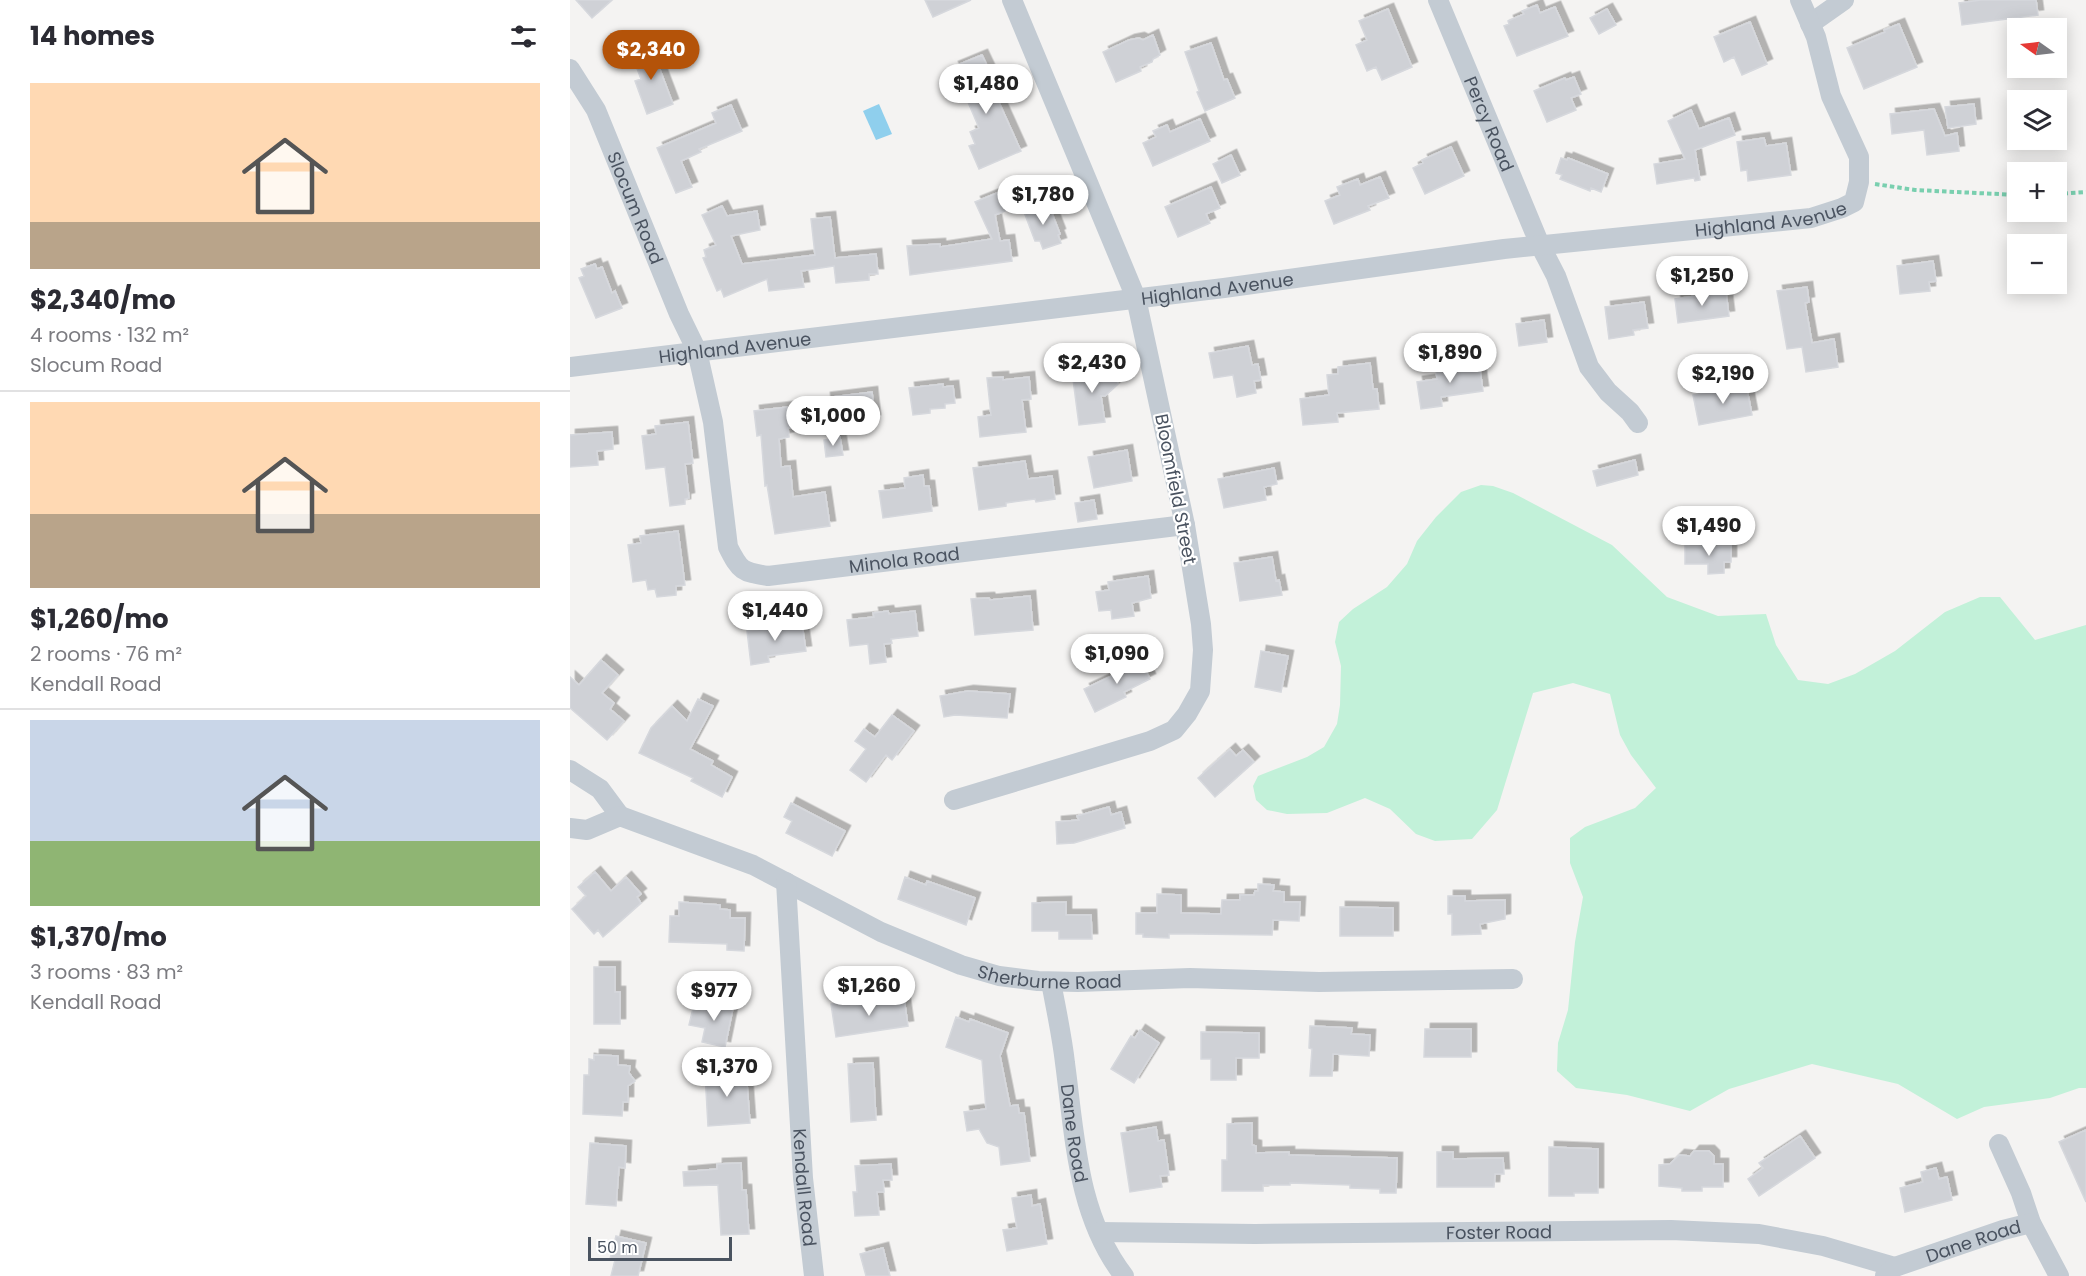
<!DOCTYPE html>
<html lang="en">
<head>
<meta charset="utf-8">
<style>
  :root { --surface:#fff; --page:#f2f2f3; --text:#2b2b33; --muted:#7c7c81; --line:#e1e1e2; --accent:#b45309 }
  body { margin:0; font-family:Poppins,sans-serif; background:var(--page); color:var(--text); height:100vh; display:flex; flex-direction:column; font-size:22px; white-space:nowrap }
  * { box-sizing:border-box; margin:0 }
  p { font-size:20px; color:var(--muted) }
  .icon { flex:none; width:33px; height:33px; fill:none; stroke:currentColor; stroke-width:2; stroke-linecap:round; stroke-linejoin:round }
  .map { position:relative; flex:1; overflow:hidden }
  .sheet { display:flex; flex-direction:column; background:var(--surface); width:570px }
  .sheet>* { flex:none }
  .needle { width:39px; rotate:284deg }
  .tools { position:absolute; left:1437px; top:18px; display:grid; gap:12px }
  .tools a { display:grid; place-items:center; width:60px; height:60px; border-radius:0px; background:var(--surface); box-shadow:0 3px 15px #0003; font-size:30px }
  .scale { position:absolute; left:18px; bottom:15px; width:144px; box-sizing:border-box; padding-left:6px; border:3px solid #4a5360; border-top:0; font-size:16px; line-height:21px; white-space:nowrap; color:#4a5360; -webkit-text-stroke:4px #fff; paint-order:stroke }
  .price { position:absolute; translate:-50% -51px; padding:0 14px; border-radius:21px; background:#fff; color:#222; font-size:20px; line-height:39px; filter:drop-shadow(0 2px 3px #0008) }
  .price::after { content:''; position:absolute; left:50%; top:36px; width:18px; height:14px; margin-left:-9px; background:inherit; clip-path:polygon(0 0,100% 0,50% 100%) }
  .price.active { background:var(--accent); color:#fff }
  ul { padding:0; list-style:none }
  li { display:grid; align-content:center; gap:12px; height:318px; padding:0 30px }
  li+li { border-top:2px solid var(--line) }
  li span { display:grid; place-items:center; height:186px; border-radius:0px; color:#555 }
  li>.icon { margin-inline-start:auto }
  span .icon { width:108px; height:108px; fill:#fffc; stroke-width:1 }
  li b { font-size:26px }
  h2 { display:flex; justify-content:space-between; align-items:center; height:72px; padding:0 30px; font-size:26px }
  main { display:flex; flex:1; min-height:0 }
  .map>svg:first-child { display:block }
</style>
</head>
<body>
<main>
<section class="sheet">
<h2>14 homes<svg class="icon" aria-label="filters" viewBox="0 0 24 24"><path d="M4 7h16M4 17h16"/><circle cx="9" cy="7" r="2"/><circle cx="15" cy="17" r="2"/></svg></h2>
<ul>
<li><span style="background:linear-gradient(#ffd9b3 75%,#b9a48a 0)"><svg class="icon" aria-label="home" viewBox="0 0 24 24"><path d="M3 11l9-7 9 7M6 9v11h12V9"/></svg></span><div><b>$2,340/mo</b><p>4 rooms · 132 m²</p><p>Slocum Road</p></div></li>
<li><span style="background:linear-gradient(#ffd9b3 60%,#b9a48a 0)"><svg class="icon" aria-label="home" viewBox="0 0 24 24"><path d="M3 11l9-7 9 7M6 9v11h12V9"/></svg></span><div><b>$1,260/mo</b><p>2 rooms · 76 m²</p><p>Kendall Road</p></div></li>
<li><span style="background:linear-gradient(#c9d6e8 65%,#8fb573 0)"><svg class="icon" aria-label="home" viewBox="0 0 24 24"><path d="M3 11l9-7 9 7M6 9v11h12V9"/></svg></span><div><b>$1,370/mo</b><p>3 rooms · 83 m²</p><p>Kendall Road</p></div></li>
</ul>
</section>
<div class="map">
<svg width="1516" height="1276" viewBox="0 0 1516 1276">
  <defs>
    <filter id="shadow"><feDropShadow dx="5.5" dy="-5.5" stdDeviation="0" flood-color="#0004"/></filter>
  </defs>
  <rect width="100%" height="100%" fill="#f4f3f2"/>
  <path fill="#c2f1d9" d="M911,485l12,1 20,7 99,52 55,52 51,19 48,-2 10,31 22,35 30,4 27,-10 40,-23 50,-39 35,-15h20l35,43 51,-15v463h-7l-29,10 -66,9 -27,12 -59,-35 -86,-20 -83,25 -39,22 -63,-16 -51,-7 -19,-17 1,-28 10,-33 7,-68 8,-45 -13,-34v-25l15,-11 50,-19 21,-20 -25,-33 -11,-20 -10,-41 -37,-11 -40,10 -36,117 -25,29 -37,2 -19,-7 -26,-25 -25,-11 -38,15 -40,1 -20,-4 -11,-10 -3,-14 5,-10 49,-19 17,-10 13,-23 3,-19 1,-39 -6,-24 4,-20 14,-13 34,-22 20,-23 10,-23 19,-24 25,-25z"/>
  <path fill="#8fcfed" d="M309,104l13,30 -16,6 -13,-29z"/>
  <path fill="#cfd1d6" stroke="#d6d8dd" stroke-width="1.5" filter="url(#shadow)" d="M6,0h36l-20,18z
    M355,0h46l-38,17z
    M1411,0h55l2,15 -76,10 -3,-22z
    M967,5l3,8 15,-6 13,29 -51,20 -13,-30 5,-2 -1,-3 16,-7 -2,-3z
    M818,9l24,58 -30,13 -6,-13 -9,4 -11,-26 11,-5 -8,-19z
    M1037,9l9,16 -17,9 -9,-16z
    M1180,22l17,42 -25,11 -8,-18 -10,5 -10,-25z
    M1329,24l18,43 -53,22 -17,-41 38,-16 -1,-2z
    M583,35l7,20 -7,4 -1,3 -12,5 1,4 -25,11 -13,-30 26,-12 10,-2 4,2z
    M641,43l13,37 3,-1 8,19 -30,13 -8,-19 2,-1 -14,-39z
    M81,46l22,58 -26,10 -12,-33 6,-2 -10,-26z
    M412,55l9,19 -4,2 34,75 -42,18 -10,-23 6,-2 -5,-12 9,-4 -26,-61z
    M1004,77l7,17 -10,4 5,12 -29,12 -13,-31 31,-13 1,2z
    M1404,104l2,20 -28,4 -3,-21z
    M161,105l11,26 -43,18 2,3 -20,9 11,26 -16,6 -19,-45 59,-25 -4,-10z
    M1364,109l11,27 12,-3 2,18 -32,4 -3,-25 -32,4 -2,-20z
    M1121,110l8,19 30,-11 6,17 -40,15 5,30 -5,1 -1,-3 -37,6 -3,-20 31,-5 -17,-38z
    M630,119l10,22 -57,25 -10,-23 13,-6 -3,-6 14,-6 3,7z
    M1194,138l2,8 20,-3 5,32 -43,6 -1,-11 -6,1 -4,-29z
    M881,147l13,29 -39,18 -12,-26 10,-5 -1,-3z
    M661,155l9,20 -18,8 -9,-19z
    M991,158l6,2 1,-2 40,16 -7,18 -10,-4 -1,3 -30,-12 2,-4 -6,-2z
    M810,177l9,21 -21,8 2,4 -36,14 -9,-23 15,-6 -3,-8 21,-8 2,6z
    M641,187l9,21 -14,6 4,9 -32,14 -13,-30z
    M432,191l3,20 -10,4 5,26 9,-1 3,21 -102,14 -3,-29 33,-2v3l52,-8 -17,-37z
    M478,203l12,31 -2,1 3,8 -18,6 -3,-8h-5l-11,-29z
    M152,206l5,10 30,-5 3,19 -29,6 11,28 73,-9 -4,-36 19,-2 5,41 41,-4 2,20h-9v6l-33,3 -2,-17 -33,5 3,16 -35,4 -2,-12 -43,18 -3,-8 -4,2 -14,-33 3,-1 -2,-7 12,-5 -14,-30z
    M1363,261l3,20 -7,1 1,9 -30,3 -3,-28z
    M25,264l2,5 5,-2 10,26 3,-2 7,17 -26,10 -17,-40 5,-2 -3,-7z
    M1237,287l2,15 -4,1 7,40 22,-4 4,28 -32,5 -4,-25 -15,2 -10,-58z
    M1156,292l3,24 -51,7 -3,-24z
    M1074,302l4,26 -15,2 1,5 -25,4 -4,-32z
    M974,320l3,22 -28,4 -3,-22z
    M678,346l4,19 6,-1 3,16 -7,1 2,12 -19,4 -4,-22 -19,3 -5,-25z
    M909,362l4,29 -42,6 1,9 -21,3 -4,-27 20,-3 -1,-10z
    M800,363l3,26h4l2,20 -42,4 1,9 -35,3 -3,-26 29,-4 -2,-20 11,-1v-7z
    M533,368v5l8,-1 6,6 1,6 -13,12h-4l4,26 -26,3 -7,-53z
    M433,377v3l26,-3 2,22 -9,1 4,32 -46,5 -2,-20 13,-2 -4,-37z
    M373,384v3l10,-1 2,17 -10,1v4l-15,1v4l-17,2 -4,-27z
    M1176,384l6,31 -53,10 -6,-30z
    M302,392l3,28 -18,2v4l-28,3 -4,-31z
    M217,407v5l10,-1 2,16 -11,1 1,9 -10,2 2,28 9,-1 3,31 32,-5 5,34 -55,8 -8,-49 -2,1 -4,-51 -4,1 -3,-25z
    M118,422l5,41 -8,1 4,34 -4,1v5l-15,2 -5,-39 -19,2 -4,-33 14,-2 -1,-8z
    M42,432l1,17 -16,2 1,14 -28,2v-32z
    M270,437l3,18 -17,2 -2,-17z
    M557,450l5,31 -38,7 -6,-31z
    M1065,460l3,15 -41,11 -4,-15z
    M455,461l3,18 24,-3 3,23 -19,3 -1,-3 -29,4v3l-27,4 -6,-42z
    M704,468l3,16 -13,3 2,13 -42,8 -6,-29z
    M353,475l1,11h5l3,25 -49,7 -4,-27 26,-3 -1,-10z
    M524,500l3,19 -19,3 -3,-19z
    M108,531l7,54 -9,1v9l-19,2 -2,-8 -7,1 -2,-10 -13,2 -5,-37 13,-2 -1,-7z
    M1115,546h46v16h-7v11l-16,1v-10h-23z
    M702,557l4,24 3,-1 3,15 -42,6 -6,-38z
    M578,576l3,22 -19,5 2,13 -22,3 -1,-9 -12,1 -3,-19 13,-2 -1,-8z
    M460,596l3,34 -58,5 -4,-36 18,-1 1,2z
    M318,611l1,3 26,-3 3,25 -27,3 1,4 -8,1 2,18 -16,2 -2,-20 -18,2 -3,-26 27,-3 -1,-4z
    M232,624l4,27 -38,5 1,6 -18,3 -4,-34z
    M691,651l27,5 -7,36 -26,-5z
    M570,659l10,20 -26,13 2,5 -31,15 -11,-23 32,-15 -2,-3z
    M31,660l17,15 -16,18 12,10 -4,6 14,12 -17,19 -37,-32v-31l9,8z
    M398,691l42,3 -3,24 -52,-3 -11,2 -4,-21z
    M128,699l15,7 -23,43 23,12 -2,4 21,12 -10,20 -31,-16 2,-3 -54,-25 12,-25 21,-22 15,15z
    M322,715l22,16 -22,29 -6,-5 -20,27 -16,-12 16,-21 -11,-8 9,-12 11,8z
    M660,749l6,7 7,-6 11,12 -39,35 -17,-19z
    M221,803l54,28 -13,25 -46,-23 6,-12 -8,-4z
    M539,807l2,8 10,-3 4,16 -51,15 -17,1 -1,-22 23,-2 -2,-4z
    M25,872l16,19 15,-14 15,17 -4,3 4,6 -38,34 -5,-7 -4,4 -22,-25 14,-13 -8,-9z
    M335,877l21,8 1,-4 48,17 -9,27 -68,-26z
    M688,884l16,1 -1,6 11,1v10h16l-1,19 -26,-1 -1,15 -80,-1h-23v4l-26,-1v-3h-7v-21h21v-19l24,1v18l40,1 1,-14h18v-5h14l1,-4h3z
    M878,896h17v5l40,-1v19l-25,5 1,10 -29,1v-21h-4z
    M109,902l41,3v4l10,1v8h15l-1,33 -17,-1v-6l-58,-2 1,-26h9z
    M496,902v13h25l1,24h-33v-8h-27v-28z
    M770,907l53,1v28h-53z
    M24,967h21v25h5v32h-26z
    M141,998l23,5 -9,44 -23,-5 3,-14 -16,-3 4,-17 15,3z
    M334,998l4,28 -72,11 -5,-33 19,-3 1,5z
    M386,1017l13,5 1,-3 38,14 -8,23 10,50 8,-1 1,8h5l6,48 -29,4 -2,-18 -12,-4 -8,-14 -12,2 -3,-19 22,-3 -4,-49 -36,-13z
    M740,1026l42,2 -1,6 19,1 -1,21 -36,-2 -1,22h-22l2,-27 -3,-1z
    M855,1029h46v28h-47z
    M570,1030l19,13 -25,40 -23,-14 20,-33 4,2z
    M631,1032l58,1v25h-23v22h-25v-21h-10z
    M24,1055l24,1v9l12,1 -1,7 6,8 -7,5v16h-5l-1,14 -39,-2 1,-39h5v-16l5,1z
    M303,1063l3,57 -25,2 -3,-58z
    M176,1070l4,53 -42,3 -3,-53z
    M682,1123v22l4,1v7l33,-1v3l108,3 -1,35h-16v-4l-30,-1v-3l-60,-2v2h-27v6h-41v-31h5v-36z
    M586,1127l2,14 6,-1 5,35 -9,1 2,11 -32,5 -9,-59z
    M1516,1130v72l-27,-60z
    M1230,1136l15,22 -56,38 -11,-17 15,-11 -4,-5z
    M20,1143l36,3 -1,22 -6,-1 -3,39 -30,-2z
    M979,1147l49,2v44h-24v3h-25z
    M1124,1151h15l5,5v8h9v23h-21v4h-20v-3l-23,-2v-21l11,-1 9,-9 11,1z
    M867,1152h16v7l50,-1 1,16h-9l-1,13h-57z
    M171,1163l1,27h4l3,44 -28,1 -3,-50 -34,1 -1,-14 34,-3v-5z
    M321,1164l1,16h-9l1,12h-7l2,23 -24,1 -2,-24h4l-2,-26z
    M1366,1168l3,11 8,-2 5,23 -47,12 -5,-24 23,-6 -2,-10z
    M461,1195l1,11 8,-2 7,40 -40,7 -4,-21 14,-2 -5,-30z
    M46,1236l30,7 -8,33h-27l4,-16 -5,-1z
    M313,1248l7,28h-24l-6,-22z"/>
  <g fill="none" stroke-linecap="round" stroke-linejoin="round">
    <path stroke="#79cfaf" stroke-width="4" stroke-dasharray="4.5 3" stroke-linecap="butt" d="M1305,184l40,6 103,5
      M1486,194l30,-2"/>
    <g stroke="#c3cbd3" stroke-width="20">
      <path id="s1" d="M868,0l102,245 16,31 33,91 19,25 22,20 8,11"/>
      <path d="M1240,24l34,-24"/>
      <path id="s2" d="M0,69l26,41 83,204 18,37 16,71 15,125c12,24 14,25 40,29l417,-51"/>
      <path id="s3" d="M0,367l654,-79 280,-39 307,-31 31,-10 12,-6 5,-20v-25l-28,-61 -15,-59 -16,-37"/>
      <path d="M0,770l30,19 20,27"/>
      <path d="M384,800l196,-59 24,-11 13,-16 13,-23 3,-41 -2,-26 -16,-99 -49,-227 -124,-298"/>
      <path id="s4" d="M0,828l17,2 33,-14 133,49 128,67 80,33 38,11 39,5 40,1 112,-4 129,4 194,-3"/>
      <path id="s5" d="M216,882l17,296 11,98"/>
      <path id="s6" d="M481,982c5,27 11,54 14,81 10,74 12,152 59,213"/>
      <path d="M1429,1144l22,49 10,30 28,53"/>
      <path id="s7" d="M529,1232l156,2 416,-4 88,4 64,12 72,21"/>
      <path id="s8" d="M1315,1276l10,-9 108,-37 28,-7"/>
    </g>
  </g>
  <g text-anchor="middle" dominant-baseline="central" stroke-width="4.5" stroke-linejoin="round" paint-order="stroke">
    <g font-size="18" fill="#4a5360" stroke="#fff">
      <text stroke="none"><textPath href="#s1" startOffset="134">Percy Road</textPath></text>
      <text stroke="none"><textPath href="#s2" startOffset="154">Slocum Road</textPath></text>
      <text stroke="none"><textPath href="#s3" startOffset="1210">Highland Avenue</textPath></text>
      <text stroke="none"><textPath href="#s3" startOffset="652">Highland Avenue</textPath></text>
      <text stroke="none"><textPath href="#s3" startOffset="166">Highland Avenue</textPath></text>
      <text transform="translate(606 489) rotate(79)">Bloomfield Street</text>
      <text stroke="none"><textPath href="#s2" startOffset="699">Minola Road</textPath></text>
      <text stroke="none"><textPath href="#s4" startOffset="516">Sherburne Road</textPath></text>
      <text stroke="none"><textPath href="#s6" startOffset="153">Dane Road</textPath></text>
      <text stroke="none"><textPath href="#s5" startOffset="306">Kendall Road</textPath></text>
      <text stroke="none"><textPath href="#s7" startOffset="400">Foster Road</textPath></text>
      <text stroke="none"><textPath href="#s8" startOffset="96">Dane Road</textPath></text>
    </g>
  </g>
</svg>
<div class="tools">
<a><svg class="needle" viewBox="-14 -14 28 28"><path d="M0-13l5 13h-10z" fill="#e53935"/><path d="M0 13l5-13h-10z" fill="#7c7c81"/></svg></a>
<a><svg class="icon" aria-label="layers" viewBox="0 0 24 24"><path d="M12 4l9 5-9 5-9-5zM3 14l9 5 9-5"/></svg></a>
<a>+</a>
<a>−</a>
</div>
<div class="scale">50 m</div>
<b class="price active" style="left:81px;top:81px">$2,340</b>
<b class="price" style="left:416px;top:115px">$1,480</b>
<b class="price" style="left:473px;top:226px">$1,780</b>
<b class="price" style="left:1132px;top:307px">$1,250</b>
<b class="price" style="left:880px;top:384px">$1,890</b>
<b class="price" style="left:522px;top:394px">$2,430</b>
<b class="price" style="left:1153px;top:405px">$2,190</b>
<b class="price" style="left:263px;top:447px">$1,000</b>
<b class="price" style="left:1139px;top:557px">$1,490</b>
<b class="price" style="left:205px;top:642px">$1,440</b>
<b class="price" style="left:547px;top:685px">$1,090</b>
<b class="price" style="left:299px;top:1017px">$1,260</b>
<b class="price" style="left:144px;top:1022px">$977</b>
<b class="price" style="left:157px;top:1098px">$1,370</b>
</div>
</main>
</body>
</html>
